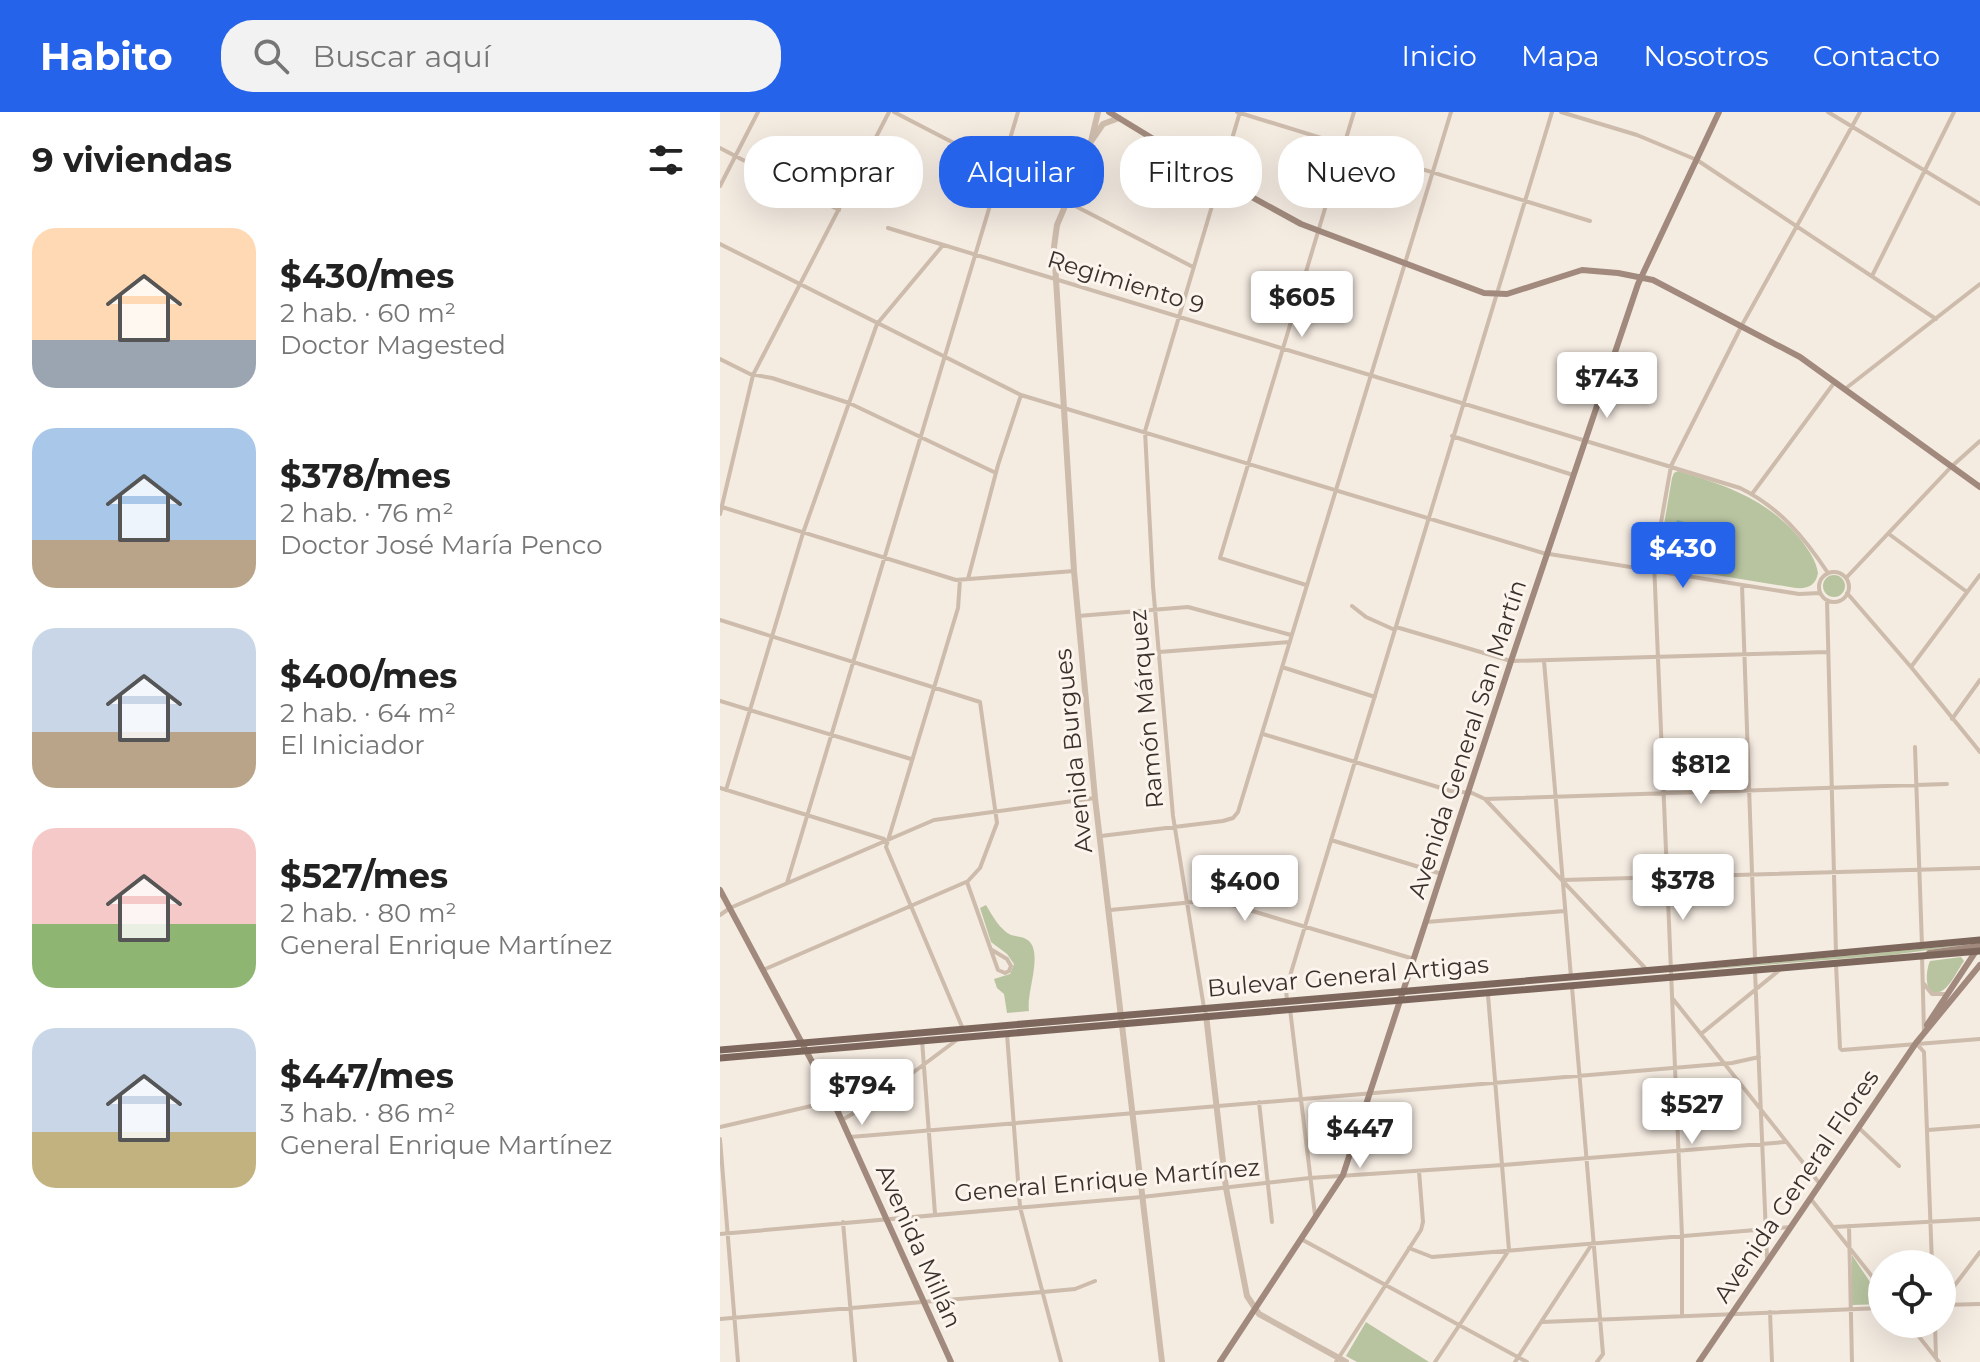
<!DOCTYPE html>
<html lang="es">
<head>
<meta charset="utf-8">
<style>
  :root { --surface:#fff; --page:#f2f2f2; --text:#222; --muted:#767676; --accent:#2563eb }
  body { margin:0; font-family:Montserrat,sans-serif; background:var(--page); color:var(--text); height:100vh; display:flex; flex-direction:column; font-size:30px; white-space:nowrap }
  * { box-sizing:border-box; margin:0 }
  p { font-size:26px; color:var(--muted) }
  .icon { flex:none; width:44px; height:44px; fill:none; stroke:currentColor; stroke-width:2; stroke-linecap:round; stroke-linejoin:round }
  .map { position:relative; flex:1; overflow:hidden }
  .drawer { display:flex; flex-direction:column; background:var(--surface); width:720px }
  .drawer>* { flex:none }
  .banner { position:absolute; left:24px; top:24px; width:760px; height:72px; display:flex; gap:16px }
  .tools { position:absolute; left:1148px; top:1138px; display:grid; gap:16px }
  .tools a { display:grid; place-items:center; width:88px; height:88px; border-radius:50%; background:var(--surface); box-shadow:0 8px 32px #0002; font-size:40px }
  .price { position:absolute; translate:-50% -68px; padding:0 18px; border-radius:8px; background:#fff; color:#222; font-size:26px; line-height:52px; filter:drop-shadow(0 2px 4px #0008) }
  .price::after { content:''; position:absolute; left:50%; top:48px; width:24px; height:18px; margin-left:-12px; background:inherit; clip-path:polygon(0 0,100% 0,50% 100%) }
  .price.on { background:var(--accent); color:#fff }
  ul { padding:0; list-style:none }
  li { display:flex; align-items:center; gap:24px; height:200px; padding:0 32px }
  li span { display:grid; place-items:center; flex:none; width:224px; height:160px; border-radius:24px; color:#555 }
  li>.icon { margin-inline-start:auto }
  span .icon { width:96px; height:96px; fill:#fffc; stroke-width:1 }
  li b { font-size:34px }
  h2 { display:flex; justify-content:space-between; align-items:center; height:96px; padding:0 32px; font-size:34px }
  .tag { padding:0 28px; border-radius:32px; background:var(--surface); box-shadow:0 8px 32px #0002; font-size:28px; line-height:72px }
  .tag.on { background:var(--accent); color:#fff }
  header { display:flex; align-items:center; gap:48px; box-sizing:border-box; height:112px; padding:0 40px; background:var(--accent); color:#fff }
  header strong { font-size:38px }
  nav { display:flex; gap:44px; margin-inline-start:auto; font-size:28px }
  .search { width:560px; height:72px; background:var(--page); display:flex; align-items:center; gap:20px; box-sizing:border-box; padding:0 28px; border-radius:32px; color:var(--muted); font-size:30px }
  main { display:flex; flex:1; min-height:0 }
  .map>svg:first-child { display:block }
</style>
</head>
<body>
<header>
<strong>Habito</strong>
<div class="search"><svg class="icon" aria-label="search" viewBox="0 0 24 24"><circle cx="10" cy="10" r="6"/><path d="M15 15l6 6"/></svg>Buscar aquí</div>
<nav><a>Inicio</a><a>Mapa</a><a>Nosotros</a><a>Contacto</a></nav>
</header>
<main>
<section class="drawer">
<h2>9 viviendas<svg class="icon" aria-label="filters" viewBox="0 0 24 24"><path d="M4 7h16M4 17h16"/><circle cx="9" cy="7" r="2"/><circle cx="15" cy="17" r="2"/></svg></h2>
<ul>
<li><span style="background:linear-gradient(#ffd9b3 70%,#9aa5b1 0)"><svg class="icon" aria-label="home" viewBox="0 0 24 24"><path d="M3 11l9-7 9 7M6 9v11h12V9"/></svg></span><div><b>$430/mes</b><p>2 hab. · 60 m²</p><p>Doctor Magested</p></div></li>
<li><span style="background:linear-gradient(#a9c7e8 70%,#b9a48a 0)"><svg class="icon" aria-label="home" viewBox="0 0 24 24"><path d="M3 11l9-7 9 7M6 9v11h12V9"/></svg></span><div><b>$378/mes</b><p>2 hab. · 76 m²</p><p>Doctor José María Penco</p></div></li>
<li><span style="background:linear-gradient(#c9d6e8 65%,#b9a48a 0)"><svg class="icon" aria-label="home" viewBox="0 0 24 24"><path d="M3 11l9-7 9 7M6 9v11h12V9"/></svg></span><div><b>$400/mes</b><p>2 hab. · 64 m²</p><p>El Iniciador</p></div></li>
<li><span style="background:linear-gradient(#f6c9c9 60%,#8fb573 0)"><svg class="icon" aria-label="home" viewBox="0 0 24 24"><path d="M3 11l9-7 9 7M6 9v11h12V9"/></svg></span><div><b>$527/mes</b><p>2 hab. · 80 m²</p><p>General Enrique Martínez</p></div></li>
<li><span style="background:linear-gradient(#c9d6e8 65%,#c2b280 0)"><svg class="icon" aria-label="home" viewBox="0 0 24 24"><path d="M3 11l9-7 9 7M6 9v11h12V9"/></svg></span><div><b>$447/mes</b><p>3 hab. · 86 m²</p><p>General Enrique Martínez</p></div></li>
</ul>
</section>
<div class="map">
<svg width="1260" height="1250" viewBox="0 0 1260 1250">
  <rect width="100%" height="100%" fill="#f4ebe1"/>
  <path fill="#b8c4a0" d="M958,359c48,14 91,29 123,69 8,11 15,20 17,33 -2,12 -10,16 -22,15l-135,-22 -3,-7 14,-81 2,-5z
    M1103 474a11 11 0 1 1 22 0a11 11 0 1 1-22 0Z
    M266,793c6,10 14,25 25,30 6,2 13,1 18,6 14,14 -3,52 0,70l-22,2 -3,-19 -7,-6 -3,-9 16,-5 4,-10 -7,-10 -16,-12 -11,-34z
    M1254,832l-83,11 -217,17z
    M1241,845l3,4c-6,8 -15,29 -25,31 -16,5 -13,-23 -9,-31z
    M1132,1143l30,45v4l-30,1z
    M646,1210l3,2 60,38h-72l-11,-6z"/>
  <path fill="#7fb0b2" d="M957,408l21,6 -5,14 -20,-6z"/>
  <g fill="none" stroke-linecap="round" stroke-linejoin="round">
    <path stroke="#cdbbac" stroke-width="4" d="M174,0l299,155
      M517,0l353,109
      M841,0l76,23 60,25 239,159
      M1108,0l152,92
      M0,36l119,62
      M0,74l38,-74
      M168,116l852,260c39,19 64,49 88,85
      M0,132l301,151 522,158 256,41 21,-1
      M1153,162l81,-162
      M0,247l30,15 22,4 77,25 147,70
      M1125,277l135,-105
      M732,324l121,39
      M1032,382l82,-111
      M2,395l234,73 118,-9
      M0,402l33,-139 136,-263
      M1169,422l78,58
      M1099 475a15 15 0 1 1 30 0a15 15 0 1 1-30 0Z
      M1126,466l105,-111 29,-26
      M248,467l30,-114 23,-70
      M240,468l-2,28 -72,239 77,182
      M586,473l-86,-27 134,-446
      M1022,473l13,374
      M1127,481l64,74 69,85
      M1107,488l9,353
      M632,494l14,11 29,13
      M358,504l110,-9 103,28
      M0,508l260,82 17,121 -17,45 -13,14 31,88 7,3 4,-2 2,-5 -4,-7 -15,-9
      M676,515l115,34 316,-9
      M439,540l131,-10
      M824,549l27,316
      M562,555l93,30
      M1191,555l69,-92
      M0,589l191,58
      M1232,607l28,-39
      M543,622l188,57 21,2 13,6 161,170
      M1195,635l7,199
      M0,676l164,51
      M6,678l77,-257 74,-209 66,-79
      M765,687l462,-15
      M381,724l122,-15 10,-3 5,-6 213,-700
      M611,728l111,34
      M843,768l417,-12
      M67,771l231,-771
      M390,798l105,-10 199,59
      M0,803l10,-7 204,-88 161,-22
      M706,810l139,-11
      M1202,844l2,75
      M1116,852l4,84 2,2 138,-11
      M43,858l203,-88
      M1035,859l12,287
      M1204,872l8,10h14
      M852,875l31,367 -6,8
      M953,887l147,185
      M567,889l-1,-12 266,-877
      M484,896l-31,-192 -20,-230 -8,-155 95,-319
      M570,897l25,206
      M287,922l13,173 41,155
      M981,922l81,-66
      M202,928l13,174
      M1196,931l8,9 8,212
      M539,990l13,120
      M122,1008l33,-19 83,-62
      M0,1015l113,-26
      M1138,1015l41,39
      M1208,1018l52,-4
      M130,1025l882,-74 27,-6
      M0,1027l18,223
      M1090,1086l72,91
      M123,1110l12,140
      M1129,1114l3,136
      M1114,1115l146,-8
      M0,1122l422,-37 168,-19 193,-13 282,-23
      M581,1127l226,123
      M689,1136l23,9 359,-30
      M1222,1190l38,-50
      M1222,1193l38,-1
      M1050,1200l2,50
      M962,1204v-80l-28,-674 17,-96 71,-141 118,-213
      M0,1207l323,-27 32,-3 20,-8
      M822,1210l340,-14
      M1189,1212l30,38
      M1215,1212l1,34
      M616,1250l85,-132 2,-8 -4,-51
      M715,1250l74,-112 -21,-255
      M795,1250l77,-118"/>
    <path stroke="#cdbbac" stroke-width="6" d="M378,0l-9,38 -32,75 -3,22 20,324 21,227 67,564
      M372,28l11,-16 16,-6
      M486,903l20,173 21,108 12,18 87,48"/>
    <path stroke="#a18a7d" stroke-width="6" d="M389,0l110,67 82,45 183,69 23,1 75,-24 36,3 35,7 147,77 180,130
      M0,778l113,211 118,261
      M1209,841l51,-7
      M1207,913l53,-80
      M500,1250l123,-187 168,-514 127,-377 81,-172
      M979,1250l217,-319 64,-78"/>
    <path stroke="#7d675c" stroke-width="7" d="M0,938l957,-82 303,-28
      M0,946l1260,-107"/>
  </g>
  <g text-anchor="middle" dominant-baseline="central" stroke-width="6" stroke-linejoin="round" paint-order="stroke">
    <g font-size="24" fill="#3b302b" stroke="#fbf5ee">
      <text transform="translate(406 170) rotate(17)">Regimiento 9</text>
      <text transform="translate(426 597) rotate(-95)">Ramón Márquez</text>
      <text transform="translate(747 627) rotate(-72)">Avenida General San Martín</text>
      <text transform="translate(353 639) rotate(-96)">Avenida Burgues</text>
      <text transform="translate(628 864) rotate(-5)">Bulevar General Artigas</text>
      <text transform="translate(387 1068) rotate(-5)">General Enrique Martínez</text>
      <text transform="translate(1076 1074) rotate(-56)">Avenida General Flores</text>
      <text transform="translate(199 1134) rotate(66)">Avenida Millán</text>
    </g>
  </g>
</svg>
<div class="tools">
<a><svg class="icon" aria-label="locate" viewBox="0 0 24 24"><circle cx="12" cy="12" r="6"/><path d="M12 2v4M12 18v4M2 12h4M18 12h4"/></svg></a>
</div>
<b class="price" style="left:582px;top:227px">$605</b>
<b class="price" style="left:887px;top:308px">$743</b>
<b class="price on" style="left:963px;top:478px">$430</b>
<b class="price" style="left:981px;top:694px">$812</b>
<b class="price" style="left:963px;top:810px">$378</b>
<b class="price" style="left:525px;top:811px">$400</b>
<b class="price" style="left:142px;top:1015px">$794</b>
<b class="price" style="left:972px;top:1034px">$527</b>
<b class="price" style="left:640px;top:1058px">$447</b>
<div class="banner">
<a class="tag">Comprar</a>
<a class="tag on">Alquilar</a>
<a class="tag">Filtros</a>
<a class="tag">Nuevo</a>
</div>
</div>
</main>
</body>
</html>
